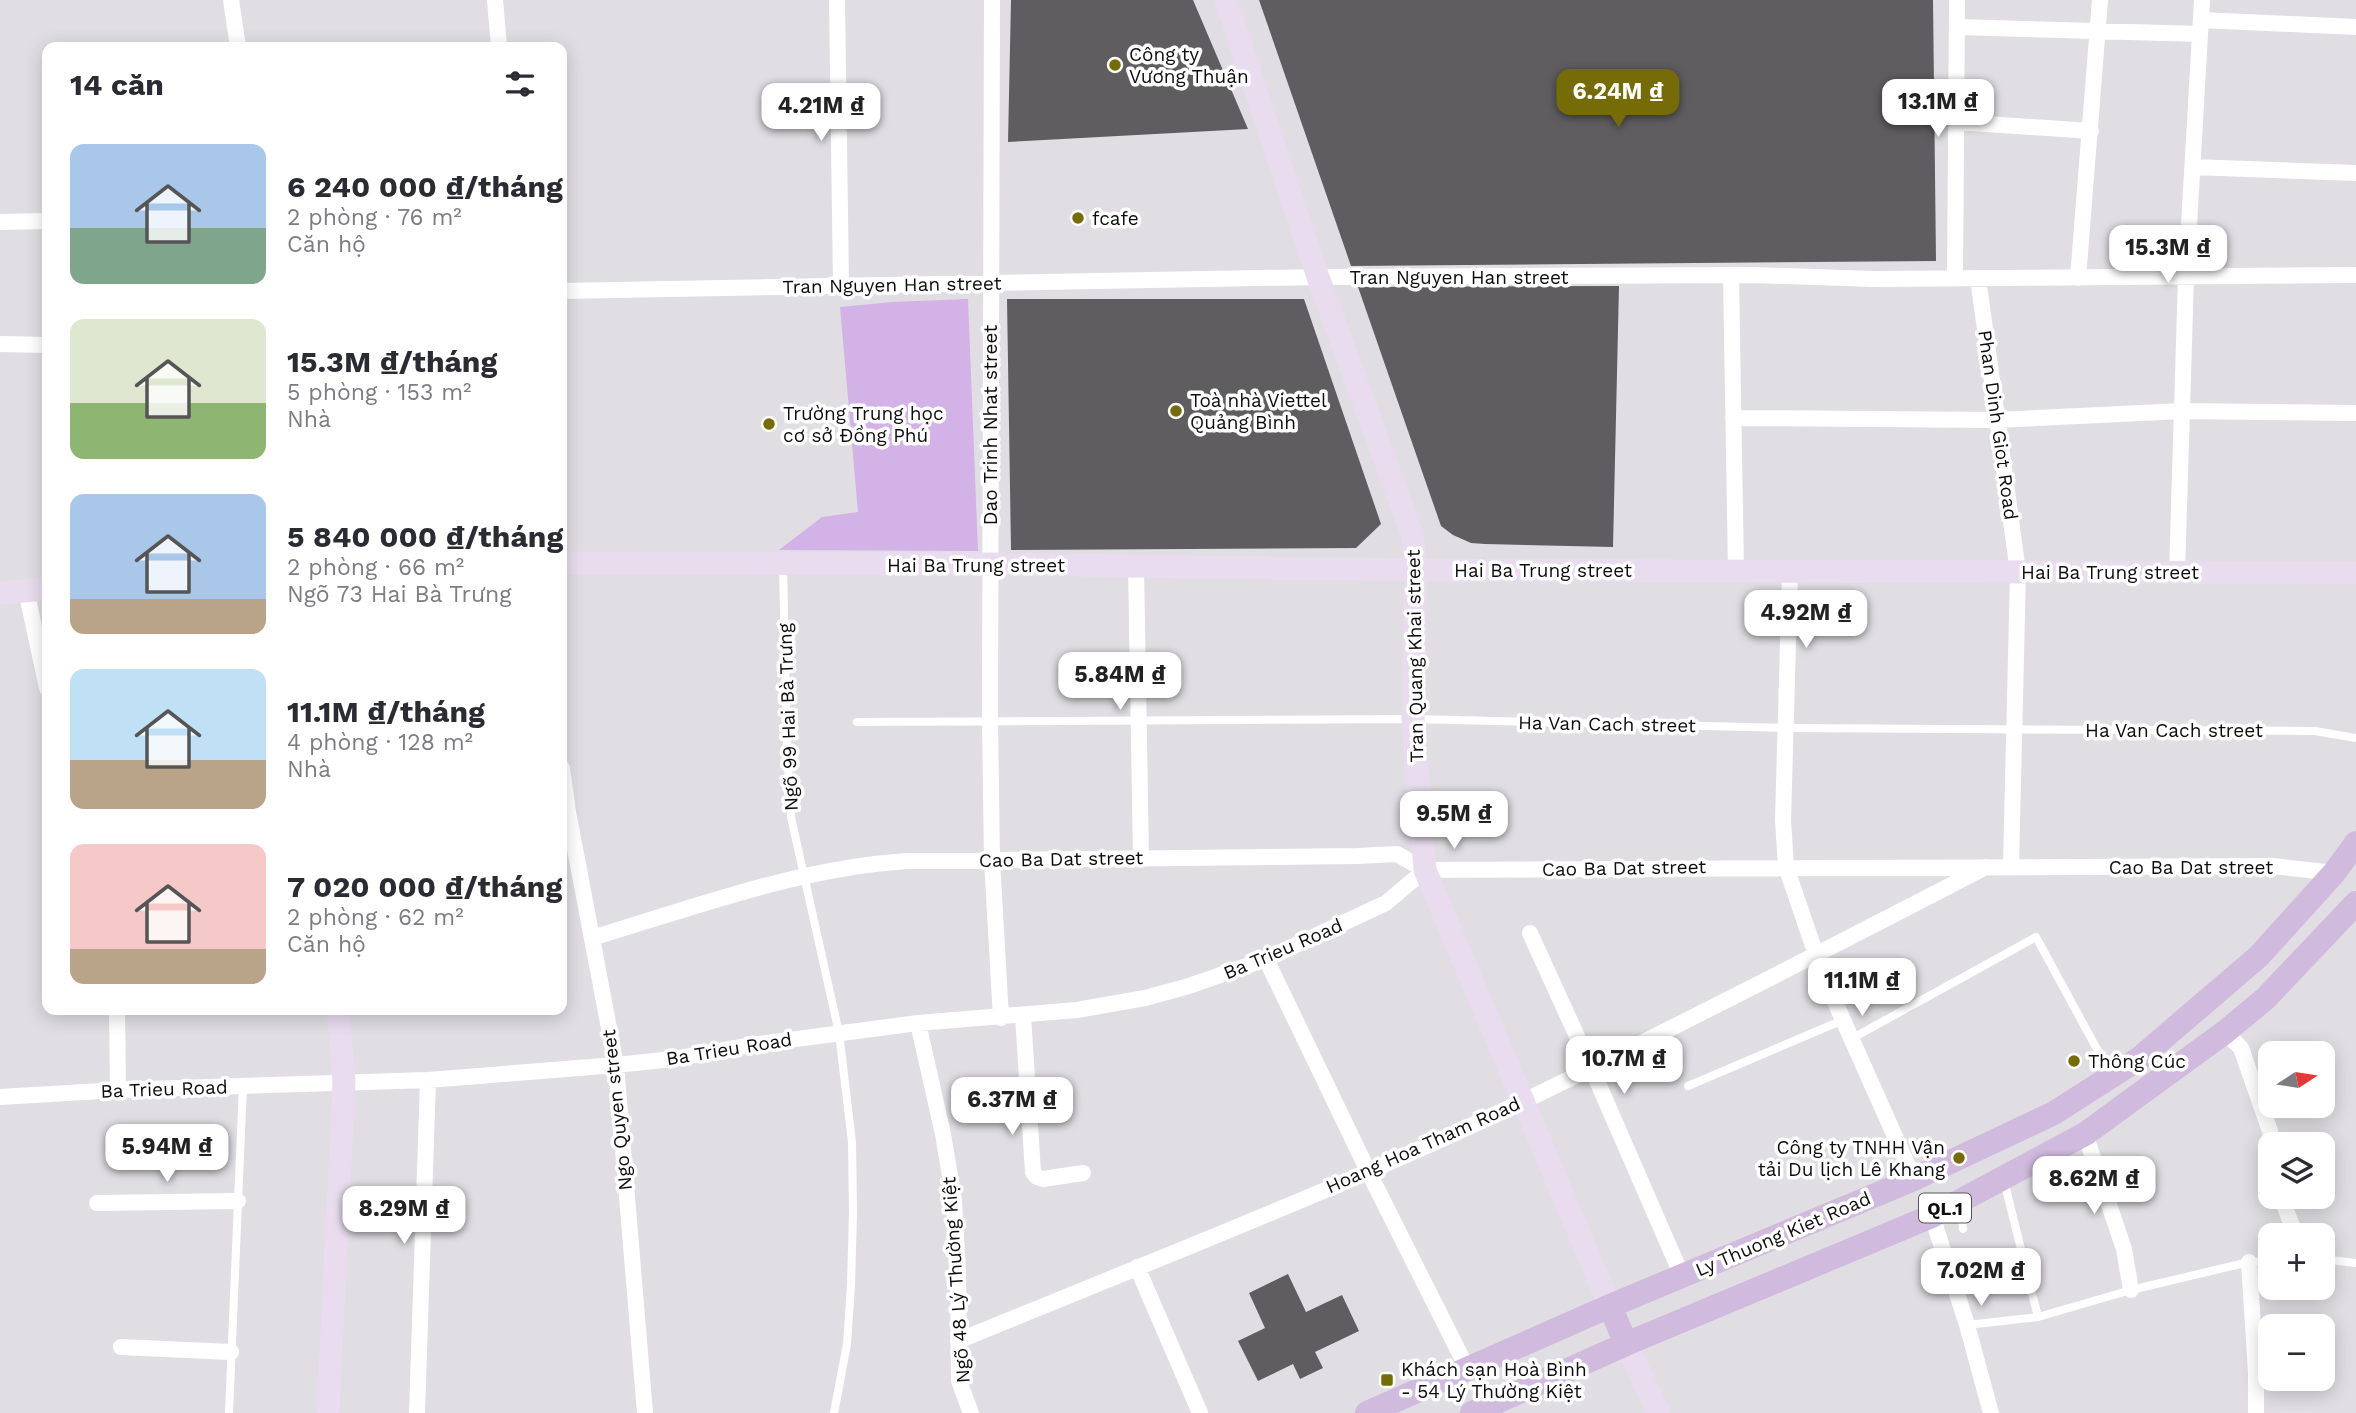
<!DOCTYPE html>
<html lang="vi">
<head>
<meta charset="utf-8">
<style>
  :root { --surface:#fff; --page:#f2f2f3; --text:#2b2b33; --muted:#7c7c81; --accent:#766c07 }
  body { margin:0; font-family:"Work Sans",sans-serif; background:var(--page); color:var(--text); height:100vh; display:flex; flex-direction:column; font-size:26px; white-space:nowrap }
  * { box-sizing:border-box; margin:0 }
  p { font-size:23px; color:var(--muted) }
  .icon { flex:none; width:38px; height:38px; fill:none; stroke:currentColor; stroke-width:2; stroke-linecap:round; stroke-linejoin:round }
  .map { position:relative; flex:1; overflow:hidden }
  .drawer { position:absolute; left:42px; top:42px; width:525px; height:973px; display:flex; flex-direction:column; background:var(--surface); border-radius:14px; box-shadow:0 4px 18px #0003 }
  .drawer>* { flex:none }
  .needle { width:46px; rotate:78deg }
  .tools { position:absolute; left:2258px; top:1041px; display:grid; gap:14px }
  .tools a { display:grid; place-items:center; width:77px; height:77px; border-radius:14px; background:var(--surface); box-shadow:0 4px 18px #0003; font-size:35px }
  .price { position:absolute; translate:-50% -60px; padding:0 16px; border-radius:14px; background:#fff; color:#222; font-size:23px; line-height:46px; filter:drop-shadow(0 2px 4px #0008) }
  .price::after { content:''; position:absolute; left:50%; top:42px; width:21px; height:16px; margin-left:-10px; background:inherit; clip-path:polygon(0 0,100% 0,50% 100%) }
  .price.selected { background:var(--accent); color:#fff }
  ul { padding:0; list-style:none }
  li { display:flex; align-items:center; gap:21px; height:175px; padding:0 28px }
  li span { display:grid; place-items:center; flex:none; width:196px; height:140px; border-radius:14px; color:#555 }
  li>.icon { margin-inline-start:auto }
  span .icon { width:84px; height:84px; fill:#fffc; stroke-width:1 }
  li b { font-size:30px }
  h2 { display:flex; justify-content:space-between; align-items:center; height:84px; padding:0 28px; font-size:30px }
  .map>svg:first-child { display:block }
</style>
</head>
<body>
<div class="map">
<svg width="2356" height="1413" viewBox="0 0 2356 1413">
  <rect width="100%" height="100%" fill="#e0dee2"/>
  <path fill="#d3b2e7" d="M968,299l10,252 -199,-1 43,-33 36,-5 -18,-205 52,-5z"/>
  <path fill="#5f5d60" d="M1011,0h182l55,129 -240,13z
    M1259,0h674l3,261 -585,5z
    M1619,286l-6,261 -128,-3 -14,-1 -18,-8 -12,-9 -83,-239z
    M1007,299h297l77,225 -25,24 -345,2z
    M1288,1274l18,38 36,-17 17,36 -44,21 8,16 -23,11 -7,-15 -35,17 -20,-40 27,-13 -16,-35z"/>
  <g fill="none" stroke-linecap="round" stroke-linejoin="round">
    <path stroke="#fff" stroke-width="8" d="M783,566l4,184 4,67 48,216 13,109 1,71 -2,72 -4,59 -13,69
      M857,722l556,-3 373,9 529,3 41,7
      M1851,1039l185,-102 74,136
      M1688,1086l155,-66
      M2004,1181l34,136
      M1961,1207l2,22
      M2322,1259l34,4
      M1967,1325l71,-8 93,-27 118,-28 21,-1
      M229,1413l14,-328"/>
    <path stroke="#fff" stroke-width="16" d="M231,0l7,47
      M495,0l4,47
      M837,0l4,286
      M992,0l-2,720 2,140 9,158
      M2201,20l155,7
      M1957,27l243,7
      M1956,122l135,9
      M2193,167l163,6
      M0,222l47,-1
      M1731,275l5,296
      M1955,278l2,-278
      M1978,278l40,294 -7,294
      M2078,278l22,-278
      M562,291l756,-14 435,-2 120,4 483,-4
      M0,344l47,1
      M1733,418l264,2 185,-9 174,2
      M1136,566l5,292
      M1790,571l-7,249 3,47 37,108 91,204
      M2177,573l9,-296 16,-277
      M26,590l21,98
      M562,768l6,44 48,253 29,348
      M1530,933l61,134 91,209
      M592,938c103,-31 207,-70 315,-77l450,-5 40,-2 28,16 848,-4 61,7
      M1266,959l102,212 99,197
      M117,1010l1,80
      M1023,1016l10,156 4,5 6,2 40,-6
      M918,1023l25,111 11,66 4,73 1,108 12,32
      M2225,1032l16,16 29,83 2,13
      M0,1097l118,-7 310,-10 188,-15 57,-6 78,-14 167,-22 159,-13 68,-12 44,-12 77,-27 120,-56 39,-33
      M2085,1134l39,115 7,41
      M2281,1197l15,39
      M97,1203l141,-2
      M1932,1216l35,109 24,88
      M2249,1262l7,111v40
      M1137,1267l63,146
      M958,1341c189,-78 381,-152 566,-240 155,-75 309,-155 462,-234
      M121,1347l110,5
      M417,1413l11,-333"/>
    <path stroke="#e8dcee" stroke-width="23" d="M1226,0l92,277 94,257 4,36 -3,149 12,151 185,436
      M562,563l428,1 426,6 940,3
      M0,593l47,-4
      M1626,1344l33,69
      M328,1413l16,-331 -6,-72"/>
    <path stroke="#d0badd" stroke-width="24" d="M1610,1306l16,38
      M1367,1413l243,-107 304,-127 140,-66 86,-55 119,-102 75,-83 22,-30
      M1472,1413l154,-69 306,-128 153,-82 140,-102 41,-34 90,-95"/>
  </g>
  <g fill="#766c07" stroke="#fff" stroke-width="2.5">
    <circle cx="1115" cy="65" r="7"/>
    <circle cx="1078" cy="218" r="7"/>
    <circle cx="1176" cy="411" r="7"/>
    <circle cx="769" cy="424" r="7"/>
    <circle cx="2074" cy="1061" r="7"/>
    <circle cx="1959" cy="1158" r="7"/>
    <rect x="1380" y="1373" width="14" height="14" rx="3.5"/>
  </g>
  <g text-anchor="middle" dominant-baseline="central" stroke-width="7" stroke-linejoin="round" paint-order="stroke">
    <rect fill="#fff" stroke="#565656" stroke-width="2" x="1919" y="1193.5" width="52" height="29" rx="5"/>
    <g font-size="18" font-weight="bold" fill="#0e0d0e">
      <text x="1945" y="1208">QL.1</text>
    </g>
    <g font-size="19" fill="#0e0d0e" stroke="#fff" text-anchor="start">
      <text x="1129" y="54">Công ty<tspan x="1129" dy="22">Vương Thuận</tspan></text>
      <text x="1092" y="218">fcafe</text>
      <text x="1190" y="400">Toà nhà Viettel<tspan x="1190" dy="22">Quảng Bình</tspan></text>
      <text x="783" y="413">Trường Trung học<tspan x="783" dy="22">cơ sở Đồng Phú</tspan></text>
      <text x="2088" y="1061">Thông Cúc</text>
      <text x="1945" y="1147" text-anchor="end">Công ty TNHH Vận<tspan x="1945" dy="22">tải Du lịch Lê Khang</tspan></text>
      <text x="1401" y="1369">Khách sạn Hoà Bình<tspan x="1401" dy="22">- 54 Lý Thường Kiệt</tspan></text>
    </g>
    <g font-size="19" fill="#0e0d0e" stroke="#fff">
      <text x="1459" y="277">Tran Nguyen Han street</text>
      <text transform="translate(892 285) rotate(-1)">Tran Nguyen Han street</text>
      <text transform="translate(990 425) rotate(-90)">Dao Trinh Nhat street</text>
      <text transform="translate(1998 425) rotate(82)">Phan Dinh Giot Road</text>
      <text x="976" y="565">Hai Ba Trung street</text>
      <text x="1543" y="570">Hai Ba Trung street</text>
      <text x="2110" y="572">Hai Ba Trung street</text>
      <text transform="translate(1415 656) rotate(-91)">Tran Quang Khai street</text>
      <text transform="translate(788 717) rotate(-92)">Ngõ 99 Hai Bà Trưng</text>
      <text transform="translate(1607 724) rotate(1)">Ha Van Cach street</text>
      <text x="2174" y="730">Ha Van Cach street</text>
      <text transform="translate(1061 859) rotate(-1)">Cao Ba Dat street</text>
      <text x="2191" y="867">Cao Ba Dat street</text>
      <text transform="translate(1624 868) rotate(-1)">Cao Ba Dat street</text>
      <text transform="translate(1283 949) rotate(-23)">Ba Trieu Road</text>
      <text transform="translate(729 1049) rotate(-9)">Ba Trieu Road</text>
      <text transform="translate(164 1089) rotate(-2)">Ba Trieu Road</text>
      <text transform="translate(617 1110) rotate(-96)">Ngo Quyen street</text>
      <text transform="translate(1423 1145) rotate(-24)">Hoang Hoa Tham Road</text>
      <text transform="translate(1783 1234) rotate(-23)">Ly Thuong Kiet Road</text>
      <text transform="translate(956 1280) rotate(-94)">Ngõ 48 Lý Thường Kiệt</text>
    </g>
  </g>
</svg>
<div class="tools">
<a><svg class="needle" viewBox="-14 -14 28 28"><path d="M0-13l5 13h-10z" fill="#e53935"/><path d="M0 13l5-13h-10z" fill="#7c7c81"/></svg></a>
<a><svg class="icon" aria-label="layers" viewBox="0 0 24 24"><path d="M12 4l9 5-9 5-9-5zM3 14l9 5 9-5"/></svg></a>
<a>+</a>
<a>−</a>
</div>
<b class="price selected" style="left:1618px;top:129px">6.24M ₫</b>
<b class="price" style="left:1938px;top:139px">13.1M ₫</b>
<b class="price" style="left:821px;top:143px">4.21M ₫</b>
<b class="price" style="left:2168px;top:285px">15.3M ₫</b>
<b class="price" style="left:1806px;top:650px">4.92M ₫</b>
<b class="price" style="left:1120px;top:712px">5.84M ₫</b>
<b class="price" style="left:1454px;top:851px">9.5M ₫</b>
<b class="price" style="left:1862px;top:1018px">11.1M ₫</b>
<b class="price" style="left:1624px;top:1096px">10.7M ₫</b>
<b class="price" style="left:1012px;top:1137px">6.37M ₫</b>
<b class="price" style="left:167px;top:1184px">5.94M ₫</b>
<b class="price" style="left:2094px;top:1216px">8.62M ₫</b>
<b class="price" style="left:404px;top:1246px">8.29M ₫</b>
<b class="price" style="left:1981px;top:1308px">7.02M ₫</b>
<section class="drawer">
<h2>14 căn<svg class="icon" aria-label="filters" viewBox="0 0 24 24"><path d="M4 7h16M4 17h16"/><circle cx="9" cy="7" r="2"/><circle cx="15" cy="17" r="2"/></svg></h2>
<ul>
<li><span style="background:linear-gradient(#a9c7e8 60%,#7fa58c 0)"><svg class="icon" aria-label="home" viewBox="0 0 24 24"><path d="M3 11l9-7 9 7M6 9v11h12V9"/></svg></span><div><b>6 240 000 ₫/tháng</b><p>2 phòng · 76 m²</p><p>Căn hộ</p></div></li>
<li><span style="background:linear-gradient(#dfe7d0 60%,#8fb573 0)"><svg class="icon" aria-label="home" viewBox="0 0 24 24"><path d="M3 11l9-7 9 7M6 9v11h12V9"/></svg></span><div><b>15.3M ₫/tháng</b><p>5 phòng · 153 m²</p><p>Nhà</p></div></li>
<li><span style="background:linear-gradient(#a9c7e8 75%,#b9a48a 0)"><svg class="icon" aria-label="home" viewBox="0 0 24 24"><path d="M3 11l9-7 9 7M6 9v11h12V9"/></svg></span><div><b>5 840 000 ₫/tháng</b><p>2 phòng · 66 m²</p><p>Ngõ 73 Hai Bà Trưng</p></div></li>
<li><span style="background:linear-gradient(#bfe0f5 65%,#b9a48a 0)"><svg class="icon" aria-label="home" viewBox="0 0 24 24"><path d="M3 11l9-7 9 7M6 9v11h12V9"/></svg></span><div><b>11.1M ₫/tháng</b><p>4 phòng · 128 m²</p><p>Nhà</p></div></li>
<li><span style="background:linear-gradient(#f6c9c9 75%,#b9a48a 0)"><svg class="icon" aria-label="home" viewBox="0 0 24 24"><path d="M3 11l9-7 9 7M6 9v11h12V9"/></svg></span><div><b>7 020 000 ₫/tháng</b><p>2 phòng · 62 m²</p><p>Căn hộ</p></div></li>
</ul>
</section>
</div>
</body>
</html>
